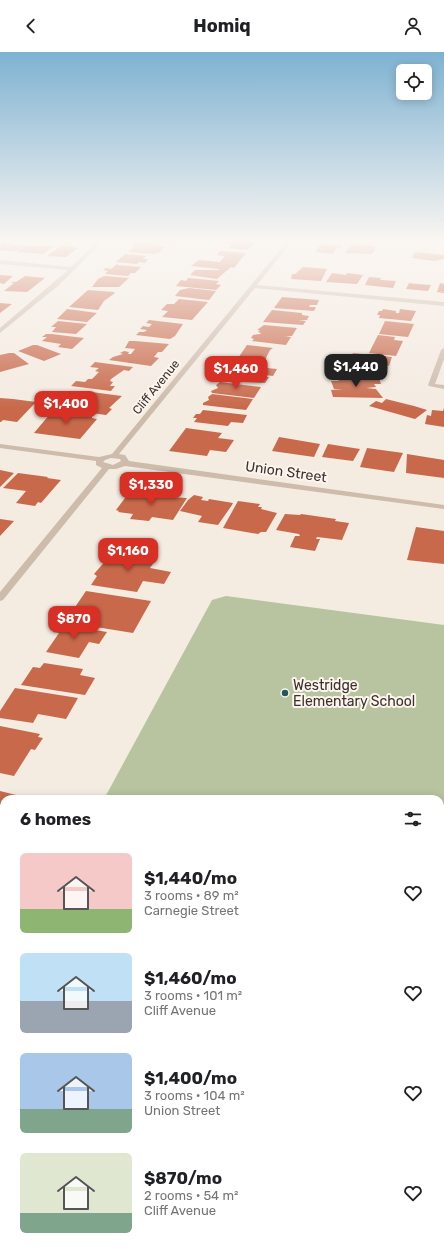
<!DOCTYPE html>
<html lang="en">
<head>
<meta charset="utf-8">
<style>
  :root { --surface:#fff; --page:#f6f6f6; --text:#202124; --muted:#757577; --accent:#d93025 }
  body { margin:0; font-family:Rubik,sans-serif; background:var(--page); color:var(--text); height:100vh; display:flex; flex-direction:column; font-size:15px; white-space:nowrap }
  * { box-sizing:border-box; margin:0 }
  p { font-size:13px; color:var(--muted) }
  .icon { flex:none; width:22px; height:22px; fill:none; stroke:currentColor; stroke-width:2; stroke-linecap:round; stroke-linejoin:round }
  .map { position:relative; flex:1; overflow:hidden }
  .details { position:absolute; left:0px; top:743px; width:444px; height:456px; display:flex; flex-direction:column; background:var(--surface); border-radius:12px 12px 0 0; box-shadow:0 2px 10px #0003 }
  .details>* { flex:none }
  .buttons { position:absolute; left:396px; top:12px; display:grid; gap:8px }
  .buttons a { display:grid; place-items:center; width:36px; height:36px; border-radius:6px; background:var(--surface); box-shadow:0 2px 10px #0003; font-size:20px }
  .price { position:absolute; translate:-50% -34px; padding:0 9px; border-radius:8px; background:var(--accent); color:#fff; font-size:13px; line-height:26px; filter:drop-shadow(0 1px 2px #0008) }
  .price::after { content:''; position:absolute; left:50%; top:24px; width:12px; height:9px; margin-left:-6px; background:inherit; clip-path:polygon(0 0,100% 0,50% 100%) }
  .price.on { background:#222; color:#fff }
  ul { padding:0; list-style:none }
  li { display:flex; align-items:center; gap:12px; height:100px; padding:0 20px }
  li span { display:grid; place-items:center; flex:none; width:112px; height:80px; border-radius:6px; color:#555 }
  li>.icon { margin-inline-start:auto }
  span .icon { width:48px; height:48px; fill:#fffc; stroke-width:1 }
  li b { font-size:17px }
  h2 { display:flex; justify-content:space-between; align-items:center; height:48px; padding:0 20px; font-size:17px }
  header { display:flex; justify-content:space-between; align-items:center; height:52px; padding:0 20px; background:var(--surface); font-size:18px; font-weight:700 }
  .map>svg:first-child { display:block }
</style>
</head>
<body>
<header><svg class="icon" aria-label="back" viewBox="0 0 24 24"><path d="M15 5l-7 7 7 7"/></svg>Homiq<svg class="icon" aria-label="person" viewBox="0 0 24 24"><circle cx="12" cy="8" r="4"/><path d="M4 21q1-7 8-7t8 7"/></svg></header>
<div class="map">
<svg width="444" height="1199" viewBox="0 0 444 1199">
  <rect width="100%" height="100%" fill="#f4ebe1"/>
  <path fill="#b8c4a0" d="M226,544l218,29v254l-4,3v-83h-336l108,-199z"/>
  <path fill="#c8694b" d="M141,188h32l3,1 -3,3z
    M226,188h8l22,2 -9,8 -18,-2 3,-4 -9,-1z
    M1,190l23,4h30l-11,8 -26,-2 7,-5 -8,4 -16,-1z
    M135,190l28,3 -1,1h3l-5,6 -6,2 -26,-2 7,-6 -4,-1z
    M321,192l16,1 6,-1 -3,4 -2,-1 -5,7 -18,-2z
    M351,192l17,1 8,2 -4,7 -27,-1z
    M62,193l16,3 -12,9 -19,-1z
    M220,199l26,2 -12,15 -3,-1 -14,12 -27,-4 5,-5h24v-1l-28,-3 8,-6 21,2 5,-6 -8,-1z
    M415,200l29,3v4l-10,2 -22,-3z
    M125,202l21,2 -3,3h5l-3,4 -6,-1 -2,2 -21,-2z
    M117,212l1,1 23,2 -6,6h-4l-3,3 -23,-2 3,-3 -5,-1 3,-2 5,1z
    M303,215l24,2 -6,12 -30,-2 1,-5h3z
    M332,221l14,2 1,-2 16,2 -6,9 -31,-2z
    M0,223l13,1 -9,8 -4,-1z
    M25,224l20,2 -18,14 -23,-1 10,-8h-3l2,-1h3z
    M104,224h2l23,2 -10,9h-27l6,-8z
    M369,225l12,1 -1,2h2l14,1 -3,7 -28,-3z
    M188,226l31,3 -3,3 5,1 -5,5 -40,-4 5,-6 5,1z
    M409,231l9,1 13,1 -3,6 -22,-2z
    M440,231l4,1v9l-7,-1z
    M189,236l27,3 -7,9 -34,-4 5,-6z
    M88,238l26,2 1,1 -11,8 -6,9 -29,-3z
    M282,245l37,3 -2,5h-7l-1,2h7l-2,4 -40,-3z
    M179,247l29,3 -16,18 -30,-3 6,-6 -7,-1 6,-6h7z
    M0,251l12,1 -12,9z
    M67,257l8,1 22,3 -10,9 -30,-3z
    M383,257l13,2v2h3l1,-4 16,2 -5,10 -32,-3 1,-3h-3l2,-4h3z
    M272,258l30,3v2l7,1 -2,4h-9l8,1 -3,4 -40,-3z
    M149,268l34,4 -8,12 -5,3 -34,-4 3,-3h5l3,-2 -7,-1 3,-3 6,1 3,-3 -6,-1z
    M58,269l29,3 -11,10 -24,-2 4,-5h-5z
    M385,269l29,3 -6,13 -29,-3z
    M264,273l33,3 -5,8h-7l6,1 -5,8 -34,-4 2,-2 -3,-1 2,-3 7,-1 1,-1 -3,-1 2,-2h-3z
    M46,282h5l33,4 -12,11 -14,-2 3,-3 -19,-3 5,-4h-5z
    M378,283l17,2 -1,3 9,1 -7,15 -27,-3z
    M129,289h6l34,3 -7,8h-4l-4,5 5,1 -8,8 -42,-6 4,-3 10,-3 -3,-1 4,-2 5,1 -1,2h3l4,-5 -10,-1z
    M33,293h4l24,9 -17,7 -26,-10z
    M247,293l26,3 -3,2 -7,14 -27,-3z
    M9,301h5l15,11 -29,8v-17z
    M353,301l39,4 -3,9 -16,-2 -1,2 16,1 -3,9 -41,-4z
    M95,310l38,5 -4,4 -5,-1 -13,9 -1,2 3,1 -3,4h5l-4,5 -40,-5 5,-5 9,1 3,-3h4l7,-7 -4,-1 4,-3 -9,-1z
    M236,311l21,2 -1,2 21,2 -4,7 -8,-1 -1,2h5l-4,6 -44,-2 9,-13h3z
    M379,326l2,6h-7l2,3 -10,1 10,1 7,9 -50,-1 -2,-7 12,-1h-9l-3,-8h8l-1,-1z
    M220,330l41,5 -7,11 -42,-5 -1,-2 7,-3 -2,-3z
    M84,339l38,5 -13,12 3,1 -6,6 -38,-5 5,-6 -8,-1 7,-8 7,1z
    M212,342l41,5 -7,11 -43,-5v-2l6,-3 -1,-3z
    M0,346l13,1 23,3 -19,20 -14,-2 -2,2h-1z
    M386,347l28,7 13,4 -12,9 -46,-13 7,-5 6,2z
    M444,356v19l-19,-3 2,-9 4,1 1,-6 11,1z
    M203,358l44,5 -4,8 -12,-1 -3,4 -34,-4 3,-4h-4l3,-4h4z
    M63,360l29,4v2l5,1 -17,20 -46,-6 16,-19h11z
    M186,376l36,5 -4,5 16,2 -8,12 -16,-2 -3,6 -38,-5z
    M279,385l41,7 -6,13 -42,-6z
    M328,392l32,5 -7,12 -31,-4z
    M367,396l36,5 -9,19 -34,-5z
    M407,402l37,6v18l-38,-5z
    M0,418l14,3 -14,14z
    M18,421l30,4 -1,1 14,2 -20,23 -3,-1 -3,4 -19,-3 10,-12 -23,-3z
    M133,439l37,6 17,1 -14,22 -21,-3 -3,4 -19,-2 3,-5 -15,-2 1,-1 -3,-1 12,-16h3z
    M194,443l9,2 -2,3 7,1 1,-2 24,4 -1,2 -14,20 -20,-3 4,-6 -22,-5 8,-11z
    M238,449l22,3 -2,3h4l-1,2 16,4 -11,19h-5l-3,2 -35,-6z
    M285,462l15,1 1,-1 35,5 -1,2 14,2 -7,17 -25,-3 -1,2h4l-5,12 -25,-4 5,-11h5l-1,-2 -23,-4z
    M0,467l14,2 -14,15z
    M416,475l28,4v33l-37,-4z
    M114,499l43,7 -7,10 21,4 -7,12 -21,-3 -6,11 -46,-7 6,-9 -3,-2z
    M86,539l65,10 -18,32 -68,-11z
    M59,572l48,8 -8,12 -10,-2 -10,16 -33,-6 13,-19 -6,-1z
    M44,611l39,6 -3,6 15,3 -10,17 -64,-10 12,-18 7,1z
    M15,636l63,10 -12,21 -28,-5 -5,9 -33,-5v-7z
    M0,674l40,8 -2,3 5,1 -8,12 -4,-1 -17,27 -14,-3z
    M0,739l16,4 -2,4h-10v23l-2,-1 -2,4z
    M440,900l4,1v38l-4,-1z
    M440,1087l4,1v68l-3,21z"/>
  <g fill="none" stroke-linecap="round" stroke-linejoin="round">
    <path fill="#cdbbac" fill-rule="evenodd" d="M99,188h5l-45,45 -59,48v-5l68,-58 -68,-6v-4l71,7z
      M288,188h5l-36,45 187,17v4l-189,-18 -136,166 6,1 4,6 315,44v4l-319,-43 -9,3h-7l-106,131 -3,1v-9l102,-124 -6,-3v-4l-96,-13v-4l99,13 13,-3zM111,406l9,1 1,2 -8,4 -10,-3 2,-2z
      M444,296v11l-9,25 9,1v4l-15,-3 -1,-1 13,-35z"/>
    <path fill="#7d675c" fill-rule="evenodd" d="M0,1176h4v16h-4z
      M135,1195h37l1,4h-37z"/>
  </g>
  <linearGradient id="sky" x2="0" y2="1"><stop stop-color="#7eb2d2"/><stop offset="0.53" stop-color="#faf6f2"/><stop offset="1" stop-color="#faf6f2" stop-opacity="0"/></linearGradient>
  <rect width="444" height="356" fill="url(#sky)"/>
  <circle fill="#1f5a5e" stroke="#fbf5ee" stroke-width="1.5" cx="285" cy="641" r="4"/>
  <g text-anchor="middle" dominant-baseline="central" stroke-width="4" stroke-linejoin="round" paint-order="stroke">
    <g font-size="12" fill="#3b302b" stroke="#fbf5ee">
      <text transform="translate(156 335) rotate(-51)">Cliff Avenue</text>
    </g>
    <g font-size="14" fill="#3b302b" stroke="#fbf5ee">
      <text transform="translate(286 420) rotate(8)">Union Street</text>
    </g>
    <g font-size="14" fill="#3b302b" stroke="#fbf5ee" text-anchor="start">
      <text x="293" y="633">Westridge<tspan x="293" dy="16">Elementary School</tspan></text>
    </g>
  </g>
</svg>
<div class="buttons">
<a><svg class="icon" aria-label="locate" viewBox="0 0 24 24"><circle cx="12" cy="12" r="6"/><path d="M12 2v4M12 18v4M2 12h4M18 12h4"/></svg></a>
</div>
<b class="price on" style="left:356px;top:336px">$1,440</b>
<b class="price" style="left:236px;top:338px">$1,460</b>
<b class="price" style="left:66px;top:373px">$1,400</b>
<b class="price" style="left:151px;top:454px">$1,330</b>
<b class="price" style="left:128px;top:520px">$1,160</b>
<b class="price" style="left:74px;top:588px">$870</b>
<section class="details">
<h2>6 homes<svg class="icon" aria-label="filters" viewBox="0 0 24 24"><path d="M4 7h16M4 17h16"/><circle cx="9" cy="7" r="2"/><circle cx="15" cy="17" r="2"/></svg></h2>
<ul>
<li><span style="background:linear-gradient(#f6c9c9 70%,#8fb573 0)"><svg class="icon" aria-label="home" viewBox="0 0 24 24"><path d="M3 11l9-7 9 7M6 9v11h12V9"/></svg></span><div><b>$1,440/mo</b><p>3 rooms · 89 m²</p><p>Carnegie Street</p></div><svg class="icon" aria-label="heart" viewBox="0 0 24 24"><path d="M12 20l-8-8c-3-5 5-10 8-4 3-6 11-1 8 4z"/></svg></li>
<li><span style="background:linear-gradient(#bfe0f5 60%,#9aa5b1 0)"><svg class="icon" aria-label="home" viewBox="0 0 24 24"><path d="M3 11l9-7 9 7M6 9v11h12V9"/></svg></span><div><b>$1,460/mo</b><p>3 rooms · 101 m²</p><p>Cliff Avenue</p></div><svg class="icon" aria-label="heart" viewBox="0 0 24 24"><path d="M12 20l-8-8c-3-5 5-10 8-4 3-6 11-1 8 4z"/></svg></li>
<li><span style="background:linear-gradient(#a9c7e8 70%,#7fa58c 0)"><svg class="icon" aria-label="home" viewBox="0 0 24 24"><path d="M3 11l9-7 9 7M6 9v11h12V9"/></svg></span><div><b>$1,400/mo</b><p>3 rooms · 104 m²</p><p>Union Street</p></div><svg class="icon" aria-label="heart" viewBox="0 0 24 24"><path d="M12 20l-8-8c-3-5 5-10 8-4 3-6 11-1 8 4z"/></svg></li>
<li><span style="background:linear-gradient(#dfe7d0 75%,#7fa58c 0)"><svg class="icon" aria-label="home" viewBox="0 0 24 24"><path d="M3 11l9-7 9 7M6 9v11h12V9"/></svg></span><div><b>$870/mo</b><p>2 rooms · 54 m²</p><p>Cliff Avenue</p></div><svg class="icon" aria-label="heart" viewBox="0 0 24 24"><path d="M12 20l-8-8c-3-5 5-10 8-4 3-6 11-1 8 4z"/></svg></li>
</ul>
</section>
</div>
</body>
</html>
